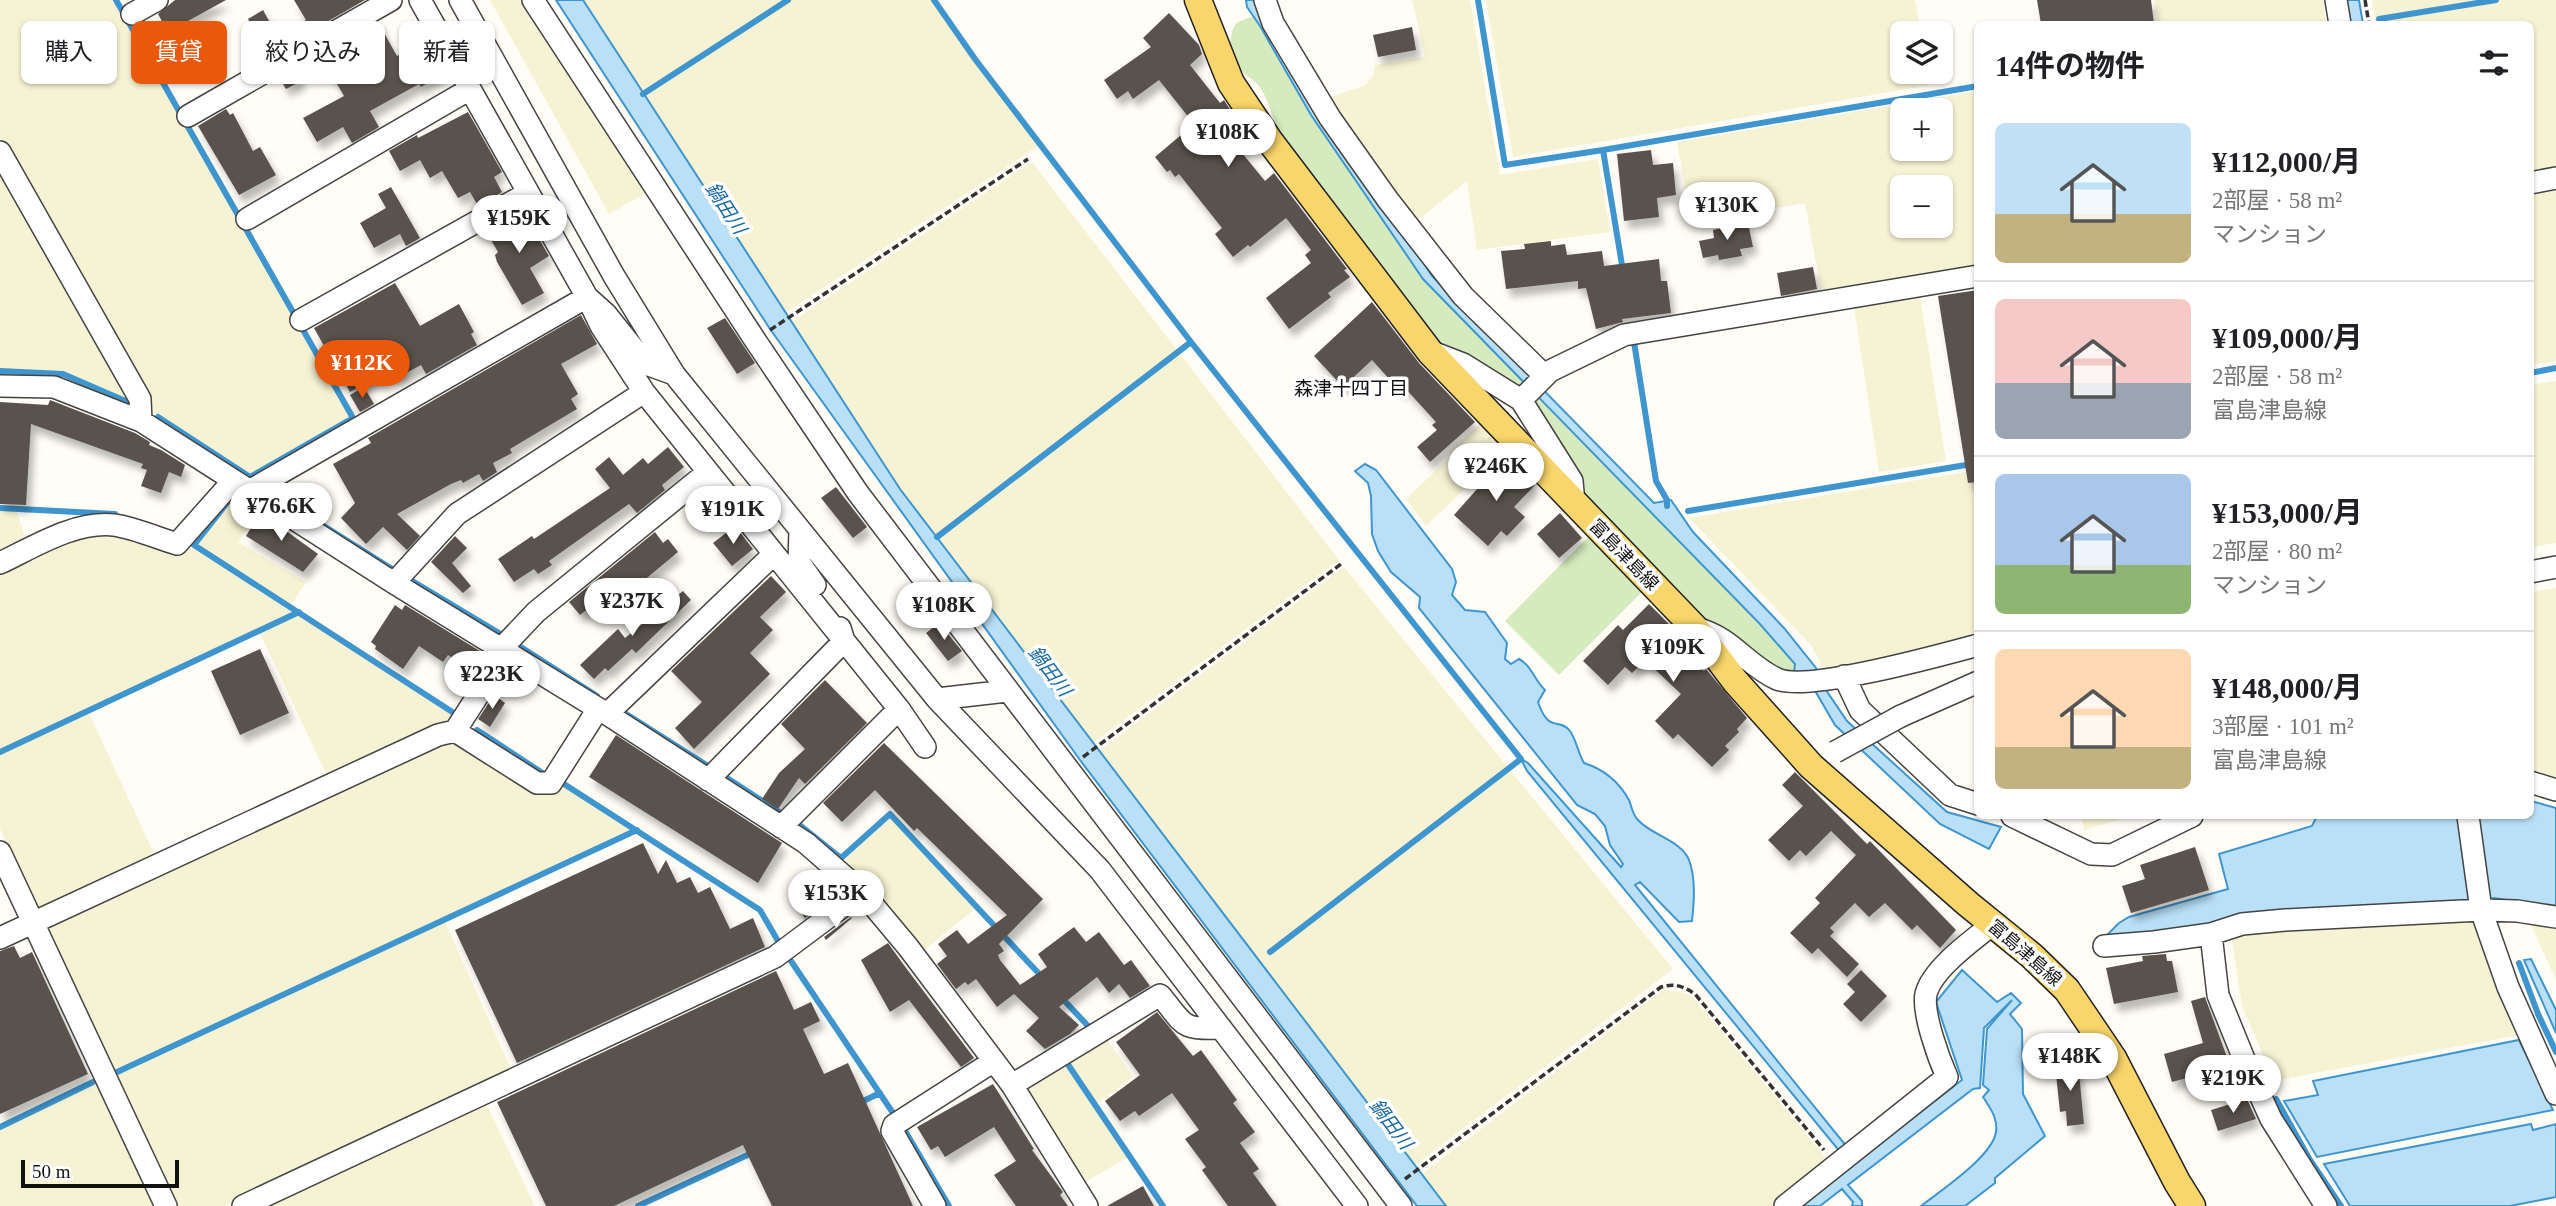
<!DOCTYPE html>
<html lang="ja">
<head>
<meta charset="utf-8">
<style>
  :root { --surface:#fff; --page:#f2f2f2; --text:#202124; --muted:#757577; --line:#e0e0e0; --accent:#ea580c }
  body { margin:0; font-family:"Times New Roman","Noto Sans JP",serif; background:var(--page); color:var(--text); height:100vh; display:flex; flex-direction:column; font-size:26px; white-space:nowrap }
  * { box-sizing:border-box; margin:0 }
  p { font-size:23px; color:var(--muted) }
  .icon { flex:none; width:38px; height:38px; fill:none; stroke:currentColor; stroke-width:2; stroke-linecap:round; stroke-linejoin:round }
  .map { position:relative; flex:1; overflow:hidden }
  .details { position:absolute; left:1974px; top:21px; width:560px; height:798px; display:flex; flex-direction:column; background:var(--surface); border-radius:10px; box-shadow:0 2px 5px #0004 }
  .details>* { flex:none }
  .guide { position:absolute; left:21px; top:21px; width:665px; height:63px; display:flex; gap:14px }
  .fabs { position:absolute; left:1890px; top:21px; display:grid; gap:14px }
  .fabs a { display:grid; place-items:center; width:63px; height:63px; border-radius:10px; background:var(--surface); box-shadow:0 2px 5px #0004; font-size:35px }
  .scale { position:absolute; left:21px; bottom:18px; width:158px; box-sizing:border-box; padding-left:7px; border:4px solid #111; border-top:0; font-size:19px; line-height:24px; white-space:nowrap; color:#111; -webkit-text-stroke:5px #fff; paint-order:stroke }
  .price { position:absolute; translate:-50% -60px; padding:0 16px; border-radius:24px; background:#fff; color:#222; font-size:23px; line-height:46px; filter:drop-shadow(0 2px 4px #0008) }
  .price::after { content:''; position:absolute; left:50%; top:42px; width:21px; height:16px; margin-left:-10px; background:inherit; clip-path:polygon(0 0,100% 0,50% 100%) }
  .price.selected { background:var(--accent); color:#fff }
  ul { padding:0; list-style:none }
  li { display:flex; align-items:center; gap:21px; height:175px; padding:0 21px }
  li+li { border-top:2px solid var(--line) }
  li span { display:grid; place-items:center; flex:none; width:196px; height:140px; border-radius:10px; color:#555 }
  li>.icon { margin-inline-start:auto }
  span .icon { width:84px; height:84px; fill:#fffc; stroke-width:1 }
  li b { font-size:30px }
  h2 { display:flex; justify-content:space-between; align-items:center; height:84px; padding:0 21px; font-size:30px }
  .chip { padding:0 24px; border-radius:10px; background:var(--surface); box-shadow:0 2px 5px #0004; font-size:24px; line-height:63px }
  .chip.selected { background:var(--accent); color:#fff }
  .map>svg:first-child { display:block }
</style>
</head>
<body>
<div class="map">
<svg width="2556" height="1206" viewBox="0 0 2556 1206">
  <defs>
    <filter id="shadow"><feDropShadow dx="4.5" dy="8" stdDeviation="3.5" flood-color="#0004"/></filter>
  </defs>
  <rect width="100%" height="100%" fill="#fffdf5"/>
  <path fill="#f6f3d4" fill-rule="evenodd" d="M0,0h116l237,418 -103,59 -92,-60 -158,-279z
    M490,0h32l126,192 -39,22z
    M583,0h351l106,145 -255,168z
    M1412,0h58l30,175 98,-16 12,73 -133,18 -10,-69 -52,41 -91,-123 40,-13 9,-10 2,-11 50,-8z
    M1486,0h429l6,33h-19v39h25l3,13 -417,72z
    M2154,0h169l3,22 -17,2h-151z
    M2372,0h184v169l-25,4 -1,-149h-154z
    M1977,91v174l-156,25 -16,-87 -114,19 -14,-80zM1902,110h39v39h-39zM1902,187h39v39h-39z
    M1032,162l307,398 -246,183 -193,-254 -109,-167z
    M0,165l132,230 -2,8 -67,-29 -63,-3z
    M2556,189v172l-25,4v-171z
    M1920,296l26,165 -67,11 -25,-165z
    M2556,381v162l-25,4v-162z
    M1483,421l25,26 -82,79 -20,-27 46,-44 -2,-3z
    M1977,470v168l-55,14 -98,18 -13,-25 -122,-127z
    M235,493l27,16 -24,33 68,40 -16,25 167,108 -6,11 -122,54 -70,-149 -171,80 68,147 -118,51 -38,-80v-259l91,-38 22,1 75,19z
    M0,508l16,1 11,34 -27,13z
    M1344,567l329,402 -258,196 -316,-414z
    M2556,588v197l-25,-7v-186z
    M458,740l79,51 17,3 10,-10 73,46 -193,90 68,151 -288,135h-48l-130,-271 8,-14 387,-180z
    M890,814l87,93 -55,45 -52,-65 -29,-29z
    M2081,816h51l-48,14z
    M2471,917l6,8 42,110 -245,46 -32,-75 -11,-71 18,-4z
    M2530,923l26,4v53z
    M1663,990l19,2 10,4 138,167 -54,43h-330l-24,-32z
    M1106,1038l27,39 -38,28 35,51 -45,26 -57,-93z
    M99,1080l60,126h-159v-79z
    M485,1101l50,105h-278z"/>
  <path fill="#d5ebbd" d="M1253,16l58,99 112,164 101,104 -6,4 -52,-26 -26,-18 -56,-69 -104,-140c-8,-15 -10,-31 -19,-45 -6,-10 -16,-13 -23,-21 -9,-10 -11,-37 0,-46 4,-2 11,-4 15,-6z
    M1536,396l223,227 37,42 -2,7 -11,1 -90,-60 -95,-100 -66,-107z
    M1591,534l54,55 -86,86 -54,-54z"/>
  <path fill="#b9e0f7" stroke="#3f96cf" stroke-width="2" d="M556,0h27l317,489 546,717h-29l-337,-446 -310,-431z
    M1246,0h11l175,276 222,227 17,-3 22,32 91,96 32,40 10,22 21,31 100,91 54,15 -12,22 -49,-25 -105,-99 -21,-36 -20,-17 1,-8 -36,-41 -336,-344 -112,-164 -51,-89 -13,-19z
    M2345,0h14l4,24h-14z
    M1365,464l11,6 76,99 4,13 -4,13 13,15 20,2 22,31 -2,16 6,5 8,-5c13,7 15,21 26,31l-7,12c11,32 21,15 32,29 6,8 8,22 14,32 19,6 35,19 45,37 3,7 3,14 9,20 13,15 44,21 51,40 7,18 5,42 3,61l-13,1 -39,-40 -5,3 212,262 -6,6 -314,-382 -6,-12 7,4 93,104 2,-3 -13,-19 -5,-19 -10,-12 -18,-9 -158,-197 1,-11 -29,-25 -13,-21 -6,-17 -1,-38 -3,-13 -13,-12z
    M2531,801l25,7v100l-62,-10 -20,5 -371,36 16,-16 10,-6 99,-28 -9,-35 93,-28 5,-10h213z
    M2531,959l25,51v23l-32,-73z
    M1962,970l35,32 14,-9 10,10 -11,11 12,15 1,65 22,42 -50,42v5l-30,23h-44c19,-15 71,-49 75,-74 2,-14 -6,-24 -13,-35l6,-7 -6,-5 4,-56 25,-29 -28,28 -4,60 -7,1 -125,96 14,16v5h-10l1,-4 -11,-13 -22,17h-21l163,-126 -26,-78z
    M2519,1040l34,70 -236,47 -33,-56 34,-6 -5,-14z
    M2531,1124l2,6 23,-6v73l-46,9h-160l-26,-42z"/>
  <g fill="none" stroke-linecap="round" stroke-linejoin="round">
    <path stroke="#3f96cf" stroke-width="6" d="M116,0l237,418 -103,59 -92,-60
      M934,0l41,59 216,283 330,417 -251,193
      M1478,0l27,165 98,-15 20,121
      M2379,19l117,-19
      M643,94l145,-94
      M1603,150l375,-64
      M1634,342l22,139 11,19v6
      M0,371l63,3 67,29
      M2530,373l26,-5
      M227,503l-33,42 263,170
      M0,508l115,6
      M1688,511l284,-47
      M316,521l76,48
      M937,537l254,-195
      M409,579l95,57
      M516,644l81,52
      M623,712l85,54
      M477,730l67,44
      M0,752l299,-140
      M724,776l58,38
      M564,784l196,126 18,31
      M796,822l45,36 49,-44 153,164
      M791,961l104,155
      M2519,963l19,51 18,38
      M1060,996l29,31
      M1069,1066l94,140
      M115,1073l522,-243
      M2276,1099l34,61 31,46
      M859,1103l21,-10
      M0,1127l93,-45
      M904,1129l45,77
      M638,1206l116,-54"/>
  </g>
  <path fill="#5a524d" filter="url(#shadow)" d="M175,0h51l-38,21 3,6 -16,9 -6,-10 -3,3 -8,-15z
    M294,0h71l-98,56 -19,-37 15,-9 14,25 29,-15z
    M2037,0h114l3,24h-113z
    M1169,13l30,32 3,9 -12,11 30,38 4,-3 12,19 -6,5 10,13 -7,5 32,39 9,-8 73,96 -3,1 6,7 -22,16 3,4 -42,32 -23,-31 45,-35 -6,-8 6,-5 -25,-32 -36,29 -2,-2 -15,12 -18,-23 7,-6 -43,-54 -4,3 -5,-7 -3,2 -12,-15 39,-33 -35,-44 -26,19 -5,-8 -11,8 -13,-19 47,-33 -8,-9z
    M378,22l19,34 29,-16 17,31 -3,1 1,3 -20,12 -2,-3 -49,27 9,16 -27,16 -9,-16 -26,15 -14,-24 41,-22 -18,-31 7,-3 -6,-10z
    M1412,27l4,23 -38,7 -5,-22z
    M296,70l6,11 -16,8 -6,-10z
    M226,109l4,6 3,-2 20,38 7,-4 16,28 -37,20 -41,-69z
    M468,112l34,60 -8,5 8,15 -24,14 -8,-14 -12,6 -16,-27 -12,7 -10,-18 -20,11 -11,-20 28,-16 1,3z
    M1651,150l2,15 20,-2 3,32 -19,3 2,19 -35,4 -7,-67z
    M391,187l29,51 -14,8 -6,-12 -26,14 -14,-25 26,-15 -8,-14z
    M523,211l26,45 -19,12 14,25 -22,12 -25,-43 -2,-7 3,-3 -12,-21z
    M1748,223l5,24 -13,2 2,7 -23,4 -1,-5 -15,3 -4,-17 15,-3 -1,-8z
    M1551,241v5l14,-2 2,11 35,-4 2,15 55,-7 2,22h6l4,32 -49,6 1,3 -27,7 -10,-41 -8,1v-8l-72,8 -5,-38 24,-2 -1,-5z
    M1813,267l4,22 -36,7 -4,-23z
    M395,283l25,43 39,-22 15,28 -3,2 6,11 -51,29 -5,-9 -24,13 -5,-10 -42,24 -36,-64z
    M1978,290v192l-10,1 -30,-187z
    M1372,302l47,61 56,59 -45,40 -13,-15 20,-17 -5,-5 4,-3 -32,-35 -4,4 -28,-31 -29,27 -29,-31z
    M581,315l16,29 -36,20 17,30 -7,5 6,10 -67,40 2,4 -19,10 4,9 -14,9 -4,-7 -16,9 -2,-3 -10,4 -54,30 23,22 -13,14 -24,-23 -17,17 -25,-26 14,-15 -22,-39 38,-21 -3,-5z
    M725,318l30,45 -18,11 -30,-46z
    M364,387l10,17 -14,8 -10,-17z
    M50,400l85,33 15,9 -1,3 12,5 24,15 -4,12 -12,-5 -8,21 -20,-7 6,-16 -6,-2 2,-4 -112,-40 -5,81 -26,-1v-102l48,3z
    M668,447l16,20 -22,18 3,5 -28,23 -8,-9 -80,57 3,4 -14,9 -4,-5 -20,13 -16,-23 34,-23 2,3 76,-51 -15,-19 14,-12 14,18 20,-17 5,6z
    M1506,458l29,27 -21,22 11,10 -18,19 -6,-5 -13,15 -34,-31 24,-27 -3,-3 16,-17 3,3z
    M836,487l31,40 -14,11 -32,-40z
    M1560,513l22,25 -23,20 -22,-24z
    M258,516l7,4 2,-3 51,37 -15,18 -57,-36z
    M735,526l18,23 -21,17 -19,-23z
    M655,532l8,11 5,-4 10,13 -36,30 2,2 -35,30 -11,-13 -18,14 -11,-13z
    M455,536l12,12 -15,15 19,23 -8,7 -32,-31z
    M771,576l15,16 -26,25 13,13 -23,23 20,21 -76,75 -19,-21 27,-26 -31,-31z
    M683,591l8,9 -55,53 -4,-4 -24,22 -3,-3 -11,11 -14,-14 38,-36 7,9z
    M1649,604l25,25 -7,8 37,34 2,-2 41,49 -10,11 2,3 -14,14 4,4 -17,17 -34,-33 -5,5 -18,-18 26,-27 -36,-34 -13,13 -7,-6 -17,18 -25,-24 35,-36 5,5z
    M395,605l7,5 3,-5 83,51 -12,18 -28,-19 -5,7 -24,-16 -16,23 -28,-20 1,-3 -5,-4z
    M939,623l23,28 -14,10 -22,-28z
    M260,649l29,64 -49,22 -29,-64z
    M825,680l42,43 -62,61 -6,-6 -21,31 -16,-10 17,-26 26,-24 -24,-25z
    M494,695l11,8 -15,24 -12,-8z
    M616,735l166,108 -24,40 -169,-106z
    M884,743l159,156 -44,45 5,7 -6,4 2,5 20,25 27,-18 -9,-13 36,-27 12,15 13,-10 25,33 7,-5 19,26 -20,12 -11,-14 -10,9 -12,-16 -38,30 20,18 -9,9 -25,15 -19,-18 13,-13 -25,-24 -17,13 -21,-28 -8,6 -3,-3 -9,7 -19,-25 10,-8 -9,-12 19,-14 11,14 39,-29 -90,-87 -3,3 -39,-41 -33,32 -19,-19z
    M1795,772l72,72 3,-3 86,89 -16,18 -23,-23 -5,5 -27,-27 -16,14 -14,-14 -25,25 4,4 -4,4 29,28 -12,13 -29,-29 -6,6 -22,-21 30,-30 -5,-5 41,-43 -25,-24 -25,25 -6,-6 -11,11 -21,-21 35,-34 -21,-21z
    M643,843l15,31 8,-14 11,23 13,-6 8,16 12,-6 20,42 23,-11 12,29 -248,116 -62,-133z
    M2195,847l14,43 -78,23 -9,-27 23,-7 -5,-14z
    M827,879l14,12 -36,27 -10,-13z
    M851,917l1,1 -26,22 -2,-3z
    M888,943l15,21 71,94 -13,9 -52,-67 -19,12 -29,-52z
    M14,946l6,12 12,-6 56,122 -88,40v-163z
    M2166,954l1,7h5l6,31 -64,12 -8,-36 37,-7 -1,-5z
    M1861,970l26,26 -26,26 -18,-18 12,-12 -8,-8z
    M776,971l18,39 17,-8 9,19 -17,8 21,45 24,-11 65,143h-141l-29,-61 -129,61h-68l-49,-104z
    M2205,997l27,74 -33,9 -1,-5 -26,7 -8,-28 39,-11 -12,-42z
    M1157,1012l36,44 8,-6 36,50 -4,3 22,29 -15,11 19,26 -6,4 24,33h-49l-26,-36 4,-3 -21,-28 14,-9 -27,-37 -33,23 -4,-5 -15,10 -15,-20 35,-26 -24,-33z
    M2078,1063l6,61 -17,2 -1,-15 -6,1 -5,-47z
    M993,1084l41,65 -2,1 31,42 -3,3 8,11h-52l-22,-31 22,-14 -22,-34 -49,30 -7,-11 -7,4 -14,-23z
    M2247,1099l9,20 -38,12 -7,-21z
    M1143,1186l11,20h-47z"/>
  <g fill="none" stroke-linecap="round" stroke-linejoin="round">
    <defs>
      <path id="minor" d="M420,0l167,297 14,29 43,66 255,317 26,38
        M460,0l154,276 60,98 263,325 163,171 257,336
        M533,0l222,340 103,153 543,713
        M1265,0l8,23 57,95 58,82 75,96 82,80
        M2336,0l4,24
        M132,14l25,-14
        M188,116l203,-116
        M0,152l140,247 1,22
        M2530,183l26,-5
        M247,219l223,-130
        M301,320l227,-127
        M1432,352l31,12 58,36
        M0,386l54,1 87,34 253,162 213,131 199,129 56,49 46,55 104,138 75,121
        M249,491l338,-194 19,17 40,50 28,10
        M1574,503l-2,-22 -51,-81 29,-29 74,-36 354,-59
        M800,530l-1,32 16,23
        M0,563c34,-16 74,-42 114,-38 21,3 43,13 63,19l56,-63
        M2530,572l26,-5
        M394,583l63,-69 187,-122
        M1695,628c37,9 51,37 82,51 30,13 164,-24 201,-34
        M501,649l35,-37 172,-140
        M1844,676l16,34 90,85 28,9
        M937,699l70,-8
        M607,714l167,-160
        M1901,716l77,-34
        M455,731l82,52h14l47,-74
        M708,780l136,-139 -4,-13
        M2530,782l26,8
        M2012,816l79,38 21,1 80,-39
        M2468,816l13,94 27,77 48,107
        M781,827l118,-118
        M0,852l166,354
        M2211,934l7,61 28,69 25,55 55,87
        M0,938l438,-203 17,-4 51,-79
        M2104,946l50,-4 57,-8 31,-10 43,-4 196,-10 36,1 39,6
        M1012,1085l148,-90c25,30 20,35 61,33
        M243,1206l532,-249 87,-65
        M935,1206l-43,-75 2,-6 100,-64
        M1785,1206l162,-129c-8,-18 -25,-64 -21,-83 6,-25 48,-55 67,-70"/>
      <path id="major" d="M1198,0l33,83 38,57 161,212 265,276 40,53 76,85 157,138 64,52 35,34 46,68 64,124 15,24"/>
    </defs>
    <use href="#minor" stroke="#444" stroke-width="24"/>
    <use href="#major" stroke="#222" stroke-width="29"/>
    <path stroke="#333" stroke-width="3.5" stroke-dasharray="7 3.5" stroke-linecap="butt" d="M2365,0l4,24
      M770,330l258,-171
      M1083,757l258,-193
      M1405,1179l256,-192c14,-4 22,-1 34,7l129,156"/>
    <use href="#minor" stroke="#fff" stroke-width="21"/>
    <use href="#major" stroke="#f9d66b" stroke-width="26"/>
    <defs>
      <path id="minor-bridge" d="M1835,752l66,-36"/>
    </defs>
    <use href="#minor-bridge" stroke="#444" stroke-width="24" stroke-linecap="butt"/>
    <use href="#minor-bridge" stroke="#fff" stroke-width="21"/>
  </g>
  <g text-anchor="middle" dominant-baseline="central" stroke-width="7" stroke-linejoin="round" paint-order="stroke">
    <g font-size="18" fill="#111" stroke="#fff">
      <text transform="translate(1624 555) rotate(46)">富島津島線</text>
      <text transform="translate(2025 953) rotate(41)">富島津島線</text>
    </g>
    <g font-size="19" font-style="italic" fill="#1768a6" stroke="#fff">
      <text transform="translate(726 208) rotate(57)">鍋田川</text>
      <text transform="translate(1050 671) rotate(53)">鍋田川</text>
      <text transform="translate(1391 1124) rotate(53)">鍋田川</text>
    </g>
    <g font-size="19" fill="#111" stroke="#fff">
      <text x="1351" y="388">森津十四丁目</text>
    </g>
  </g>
</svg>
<div class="fabs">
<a><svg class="icon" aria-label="layers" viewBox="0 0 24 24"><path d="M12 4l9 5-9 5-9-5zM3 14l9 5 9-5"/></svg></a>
<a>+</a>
<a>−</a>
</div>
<div class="scale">50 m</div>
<b class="price" style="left:1228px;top:169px">¥108K</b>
<b class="price" style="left:1727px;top:242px">¥130K</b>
<b class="price" style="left:519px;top:255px">¥159K</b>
<b class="price selected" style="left:362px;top:400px">¥112K</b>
<b class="price" style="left:1496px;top:503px">¥246K</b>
<b class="price" style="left:281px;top:543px">¥76.6K</b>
<b class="price" style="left:733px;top:546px">¥191K</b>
<b class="price" style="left:632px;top:638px">¥237K</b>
<b class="price" style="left:944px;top:642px">¥108K</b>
<b class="price" style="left:1673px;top:684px">¥109K</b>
<b class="price" style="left:492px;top:711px">¥223K</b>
<b class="price" style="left:836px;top:930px">¥153K</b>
<b class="price" style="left:2070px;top:1093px">¥148K</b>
<b class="price" style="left:2233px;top:1115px">¥219K</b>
<div class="guide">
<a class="chip">購入</a>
<a class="chip selected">賃貸</a>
<a class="chip">絞り込み</a>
<a class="chip">新着</a>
</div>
<section class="details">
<h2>14件の物件<svg class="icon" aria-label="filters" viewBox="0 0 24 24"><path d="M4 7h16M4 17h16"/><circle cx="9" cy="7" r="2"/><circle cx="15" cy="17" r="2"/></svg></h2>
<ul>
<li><span style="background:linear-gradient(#bfe0f5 65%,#c2b280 0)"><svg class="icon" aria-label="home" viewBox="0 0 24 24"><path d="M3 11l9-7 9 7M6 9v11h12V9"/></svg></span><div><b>¥112,000/月</b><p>2部屋 · 58 m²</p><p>マンション</p></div></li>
<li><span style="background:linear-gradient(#f6c9c9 60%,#9aa5b1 0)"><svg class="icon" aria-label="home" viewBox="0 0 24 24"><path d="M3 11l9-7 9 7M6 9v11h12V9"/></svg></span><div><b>¥109,000/月</b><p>2部屋 · 58 m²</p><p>富島津島線</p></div></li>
<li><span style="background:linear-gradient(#a9c7e8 65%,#8fb573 0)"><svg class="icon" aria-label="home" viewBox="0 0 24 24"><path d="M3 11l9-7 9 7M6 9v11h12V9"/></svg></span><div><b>¥153,000/月</b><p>2部屋 · 80 m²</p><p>マンション</p></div></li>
<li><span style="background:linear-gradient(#ffd9b3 70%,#c2b280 0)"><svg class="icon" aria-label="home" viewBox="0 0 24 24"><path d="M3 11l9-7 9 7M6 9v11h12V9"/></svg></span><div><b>¥148,000/月</b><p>3部屋 · 101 m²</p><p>富島津島線</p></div></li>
</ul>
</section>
</div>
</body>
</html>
